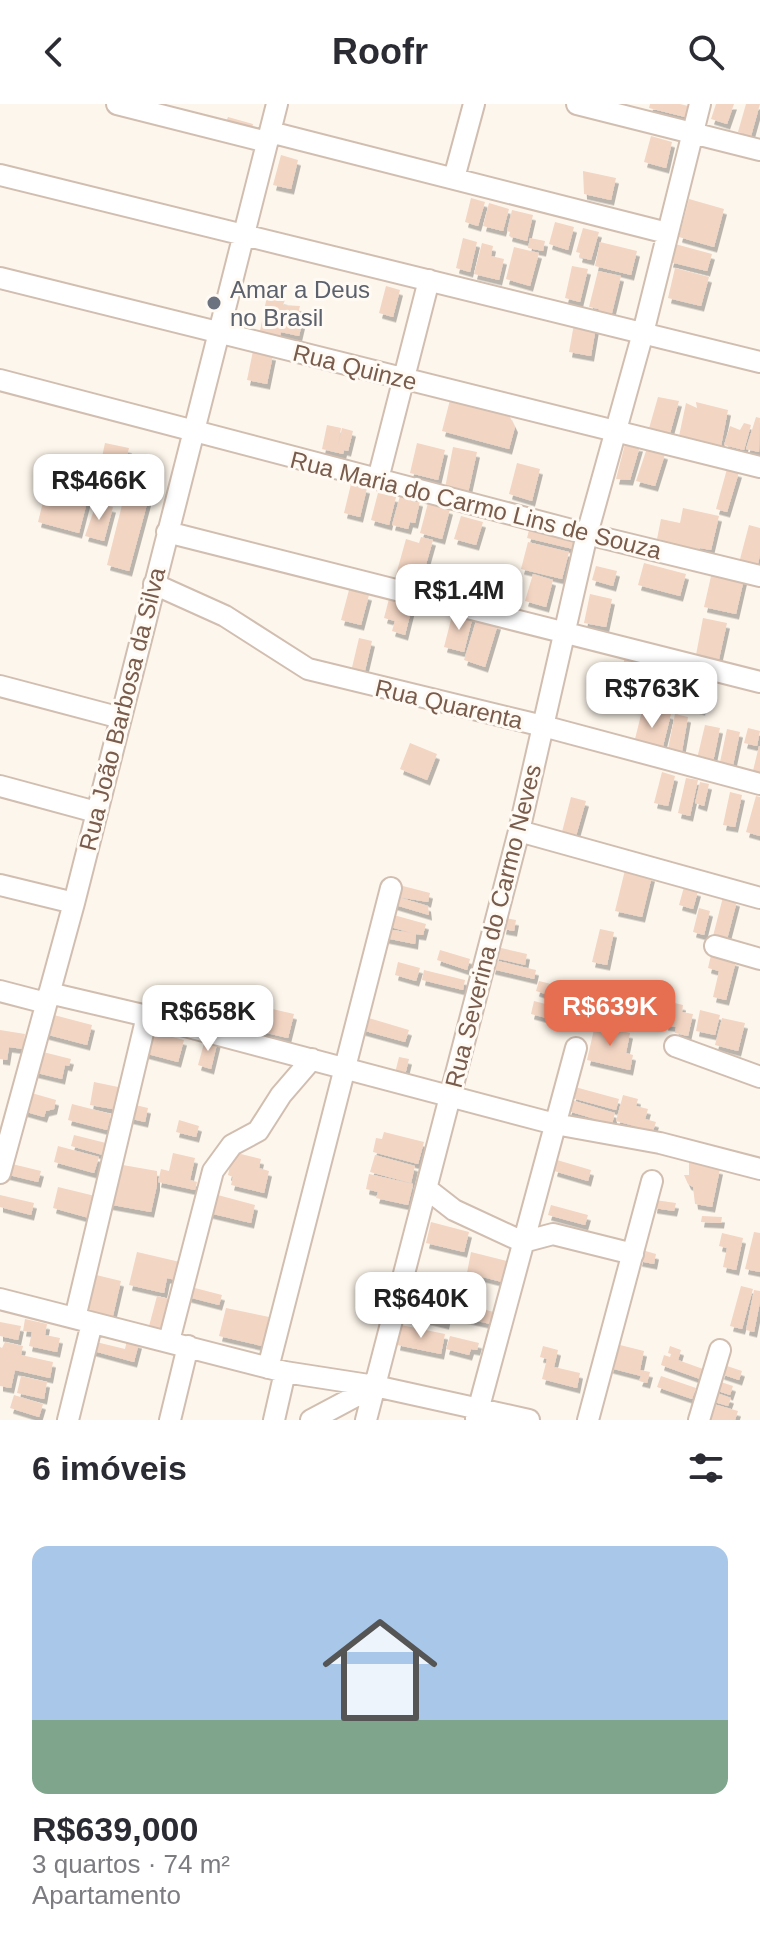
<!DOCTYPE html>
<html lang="pt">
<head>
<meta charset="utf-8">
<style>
  :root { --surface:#fff; --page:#f2f2f3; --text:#2b2b33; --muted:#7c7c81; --accent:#e76f51 }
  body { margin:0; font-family:Arial,sans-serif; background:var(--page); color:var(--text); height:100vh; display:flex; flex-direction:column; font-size:30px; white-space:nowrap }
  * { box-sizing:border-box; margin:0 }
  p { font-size:26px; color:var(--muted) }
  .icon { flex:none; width:44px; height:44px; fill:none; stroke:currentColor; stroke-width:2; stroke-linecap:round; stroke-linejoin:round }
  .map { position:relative; height:1316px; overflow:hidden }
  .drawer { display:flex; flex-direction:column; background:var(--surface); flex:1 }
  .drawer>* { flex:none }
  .price { position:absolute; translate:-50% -68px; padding:0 18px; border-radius:16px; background:#fff; color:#222; font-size:26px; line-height:52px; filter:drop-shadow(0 2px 4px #0008) }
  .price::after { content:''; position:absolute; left:50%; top:48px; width:24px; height:18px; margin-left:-12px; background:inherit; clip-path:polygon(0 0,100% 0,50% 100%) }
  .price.selected { background:var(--accent); color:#fff }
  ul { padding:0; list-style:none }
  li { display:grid; align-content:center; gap:16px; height:424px; padding:0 32px }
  li span { display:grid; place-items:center; height:248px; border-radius:16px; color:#555 }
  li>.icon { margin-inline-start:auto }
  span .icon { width:144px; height:144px; fill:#fffc; stroke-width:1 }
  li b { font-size:34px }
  h2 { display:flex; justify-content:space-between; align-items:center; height:96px; padding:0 32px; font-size:34px }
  header { display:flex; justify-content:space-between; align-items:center; height:104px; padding:0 32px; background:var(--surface); font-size:36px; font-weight:700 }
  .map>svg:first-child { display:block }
</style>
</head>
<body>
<header><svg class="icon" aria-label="back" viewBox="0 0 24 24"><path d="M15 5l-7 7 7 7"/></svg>Roofr<svg class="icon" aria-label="search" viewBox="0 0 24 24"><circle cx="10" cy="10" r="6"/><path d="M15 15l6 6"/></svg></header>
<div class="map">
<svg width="760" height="1316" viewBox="0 0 760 1316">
  <defs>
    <filter id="shadow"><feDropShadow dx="3" dy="5.5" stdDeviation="0" flood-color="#0004"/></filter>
  </defs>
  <rect width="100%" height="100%" fill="#fdf6ec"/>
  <path fill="#f3d5c3" filter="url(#shadow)" d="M650,0h30l8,2 -3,11 -36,-9z
    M716,0h18l-7,20 -16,-5z
    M746,0h14l-9,32 -13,-4z
    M228,13l25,7 -1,5 -26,-7z
    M651,32l21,6 -6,26 -22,-6z
    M281,51l17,5 -7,29 -18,-4z
    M583,67l33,7 -5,22 -27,-6z
    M471,94l14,4 -7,24 -13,-4z
    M689,95l35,10 -10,38 -35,-10z
    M489,99l20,6 -6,22 -20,-5z
    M512,106l21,5 -6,26 -18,-5 1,-4 -3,-1z
    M555,118l19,5 -6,23 -19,-6z
    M583,124l16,4 -8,28 -12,-3 1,-4 -4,-1z
    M463,134l14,4 -7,30 -14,-4z
    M530,134l15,3 -2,10 -15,-3z
    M600,138l37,9 -6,24 -36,-9z
    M482,139l11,3 -2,10 13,3 -5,21 -25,-6z
    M675,140l37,10 -5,17 -37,-9z
    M514,143l25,6 -9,33 -24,-7z
    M572,162l16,3 -8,33 -15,-4z
    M675,164l34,9 -8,29 -33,-8z
    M598,167l23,5 -10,41 -13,-3 1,-5 -10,-2z
    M386,182l14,4 -7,27 -14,-4z
    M267,192l18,4 -2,5 17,1 -2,8 6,1 -5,21 -18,-4 -1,4 -20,-5z
    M574,220l22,3 -5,29 -22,-4z
    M253,247l20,4 -6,29 -20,-4z
    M658,293l21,4 -10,36 -21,-5z
    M450,296l59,15 6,12 -6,22 -67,-18z
    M696,298l32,8 -8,41 -42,-10 8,-38 11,5z
    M756,313l4,1 -1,34 -13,-3z
    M744,319l7,2 -7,25 -20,-5 6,-19 10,4z
    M327,321l14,3 -3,18 4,-18 11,3 -5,20 -4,-1 -1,4 -21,-5z
    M105,339l24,5 -13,52 -22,-6z
    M417,339l28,7 -7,30 -28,-7z
    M625,340l15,2 -10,34 -14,-1z
    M453,343l24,5 -9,41 -23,-5z
    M647,344l18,6 -10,32 -19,-5z
    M517,359l23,6 -8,32 -23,-7z
    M727,365l12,3 -12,40 -11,-3z
    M129,373l24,5 -24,89 -22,-6z
    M351,380l16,4 -7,29 -16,-4z
    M47,382l41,12 -9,35 -41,-11z
    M378,389l18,4 -7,28 -18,-5z
    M400,392l20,5 -5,22 -5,-1 -2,7 -16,-4z
    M428,399l22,6 -8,30 -22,-6z
    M96,400l17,3 -9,34 -19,-5z
    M683,404l36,8 -8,34 -11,-2 -2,7 -29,-7 1,-6 -13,-3 4,-20 19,4z
    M461,412l22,6 -7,23 -22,-6z
    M749,421l11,3v27l-3,13 -18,-5z
    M530,422l46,11 -3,12 -46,-11z
    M421,433l12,3 -14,49 -25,-7 12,-43 13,4z
    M528,438l41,10 -7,27 -41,-10z
    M644,459l42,11 -6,22 -42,-11z
    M596,462l21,5 -4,15 -21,-6z
    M712,468l32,7 -8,35 -32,-7z
    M533,470l20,6 -7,27 -21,-6z
    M349,486l20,5 -8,30 -20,-5z
    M590,490l22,5 -6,28 -22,-4z
    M390,491l13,3 -2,6 11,3 -7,28 -13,-4 3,-10 -11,-3z
    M453,508l20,4 -9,36 -20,-5z
    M477,514l21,6 -13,43 -21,-7z
    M703,514l24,5 -8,36 -23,-4z
    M359,534l13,3 -9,38 -13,-3z
    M625,552l15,4 -6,28 -15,-4z
    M644,557l12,3 -8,33 -12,-3z
    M659,560l10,3 -6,26 -11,-3z
    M672,565l11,3 -8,37 -11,-3z
    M687,569l9,3 -6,21 -9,-3z
    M694,588l12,4 -4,14 -12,-4z
    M643,603l28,7 -10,40 -28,-7z
    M675,610l13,3 -7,40 -14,-3z
    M705,621l15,3 -8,39 -16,-4z
    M748,624l12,3 -3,15 -13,-3z
    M727,625l13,3 -8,38 -13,-3z
    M410,639l27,11 -10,26 -27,-11z
    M759,642h1v31l-8,-2z
    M662,668l13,4 -7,30 -14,-3z
    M686,674l12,2 -8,36 -12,-3z
    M700,678l9,2 -5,22 -9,-3z
    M730,688l12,3 -7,32 -12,-2z
    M756,692l4,1v39l-14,-4z
    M571,693l15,4 -10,35 -14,-4z
    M625,766l27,6 -10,41 -27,-6z
    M395,780l35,9 -2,9 -30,-5 30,9 1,9 -37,-11z
    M684,783l14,4 -5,18 -14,-4z
    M723,793l14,4 -11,42 -14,-3z
    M699,804l11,3 -6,24 -11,-3z
    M390,810l36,10 -3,11 -7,-1 -1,10 -30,-6 2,-9 25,4 -25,-7z
    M505,814l11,2 -2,11 -11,-2z
    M600,825l14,3 -7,33 -15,-3z
    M497,843l30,7 -2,11 -30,-7z
    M440,846l30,9 -3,11 -30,-10z
    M711,851l25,6 -10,39 -13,-3 6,-26 -11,-3z
    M494,856l42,10 -2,9 -42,-10z
    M398,858l22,6 -4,13 -21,-6z
    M424,866l41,10 -2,10 -41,-10z
    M539,877l28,7 -3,12 -28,-9z
    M534,897l27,7 -3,13 -27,-7z
    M596,897l14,4 -2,8 11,3 -3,13 -25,-7z
    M670,898l13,3 -1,7 11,2 -5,22 -13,-3 1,-6 -11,-2z
    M268,904l26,6 -6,24 -26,-6z
    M700,906l20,5 -5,20 -19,-4z
    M50,910l42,11 -5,20 -42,-11z
    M362,912l47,14 -4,12 -47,-13z
    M722,914l23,5 -7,28 -23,-6z
    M595,921l35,8 -4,20 7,2 -3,15 -43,-10z
    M0,926l25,4 -2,15 -14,-2 -2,13 -7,-1z
    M149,927l35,9 -6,22 -34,-9z
    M206,932l12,4 -7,29 -13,-4z
    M39,947l32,8 -2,7 -4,-1 -3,14 -29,-7z
    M399,953l10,2 -4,16 -10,-2z
    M94,978l29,6 -5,22 -28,-5z
    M575,983l44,12 -3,11 -44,-12z
    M28,988l28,8 -2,9 -8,2 -2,6 -21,-6z
    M623,991l15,4 -2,7 12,3 -3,10 11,3 -3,9 -37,-10z
    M571,996l44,13 -3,11 -44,-13z
    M72,1000l39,10 -4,16 -39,-10z
    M131,1000l17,4 -3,14 -17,-4z
    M179,1016l20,6 -3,11 -20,-5z
    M384,1028l40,10 -6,22 -45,-12 3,-14 6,1z
    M74,1031l32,8 -3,12 -32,-9z
    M58,1042l41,11 -5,16 -40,-11z
    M233,1048l28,7 -2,9 10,3 -5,22 -33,-8 2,-8 -5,-2z
    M173,1049l22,5 -5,22 7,2 -2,8 -37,-8 3,-13 8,2z
    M375,1051l40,11 -4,17 -41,-11z
    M557,1056l34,10 -3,11 -34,-10z
    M689,1058l31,7 -8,38 -17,-3 -2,-17 -5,-3 -4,-9h5z
    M8,1059l33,8 -3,11 -33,-8z
    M117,1060l40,7v14l-6,27 -44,-8z
    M369,1070l44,10 -5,21 -32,-7 2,-6 -12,-3z
    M58,1083l37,9 -6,22 -36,-10z
    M214,1090l41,11 -4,18 -42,-10z
    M0,1091l34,8 -3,12 -31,-8z
    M655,1096l21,3 -2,8 -20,-3z
    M551,1101l37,10 -3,10 -37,-10z
    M702,1112l20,1 -1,6 -20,-1z
    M431,1118l38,10 -5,20 -38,-9z
    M754,1128l6,1v39l-15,-3z
    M722,1129l21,5 -7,32 -13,-3 4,-19 -8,-2z
    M642,1146l14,4 -2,10 -15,-3z
    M137,1148l43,10 -4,18 -9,-2 -3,15 -35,-8z
    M471,1148l40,10 -5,21 -39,-10z
    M92,1170l29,7 -9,39 -29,-7z
    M741,1182l12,3 -11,40 -12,-3z
    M191,1183l31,8 -3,10 -31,-8z
    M754,1186l6,1v11l-6,30 -8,-2z
    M157,1192l12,3 -9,34 -12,-3z
    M404,1199l44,12 -2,9 -45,-11z
    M462,1200l36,9 -3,12 -36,-8z
    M226,1204l43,9 -7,29 -43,-10z
    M25,1215l22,5 -2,11 15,3 -3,14 -28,-6 3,-14 -9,-1z
    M0,1218l21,4 -3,14 -18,-4z
    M401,1221l44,9 -4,20 -44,-9z
    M450,1232l29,7 -2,7 -6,-1 -2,6 -23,-6z
    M127,1236l12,3 -5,19 -44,-12 2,-9 33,8z
    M5,1238l18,4 -2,9 32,7 -3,16 -35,-8 -4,18 -11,-2v-39l2,1z
    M616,1240l28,7 -4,19 10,2 -3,11 -8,-2 2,-5 -31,-8z
    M543,1242l15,4 -4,17 26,6 -3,15 -35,-9 5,-20 -7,-2z
    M670,1242l11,4 -3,10 25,9 -3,10 -39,-14 3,-10 6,2 1,-3 -3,-1z
    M724,1261l18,6 -3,9 -18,-6z
    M21,1272l26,6 -3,17 -27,-6z
    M661,1272l35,12 -4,11 -35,-12z
    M718,1277l15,5 -3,9 -15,-5z
    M714,1288l17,6 -3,8 -17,-5z
    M14,1291l29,9 -4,13 -29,-9z
    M710,1299l28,8 -3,9h-30z"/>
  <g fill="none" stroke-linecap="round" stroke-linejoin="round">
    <defs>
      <path id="minor" d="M117,0l150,38
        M577,0l183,46
        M270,28l397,101
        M0,71l760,187
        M454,74l20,-74
        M0,174l760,189
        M0,276l587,154 173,42
        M378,375l51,-199
        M167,428l593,150
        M154,480l71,32 83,53 235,57 217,58
        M0,582l121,32
        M0,682l96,26
        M519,727l241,67
        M0,781l74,18
        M715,842l45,13
        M0,887l46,12
        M49,889l98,23 408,108 105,19 100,26
        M675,942l85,31
        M0,1069l74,-270 203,-799
        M427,1085l27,21 69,32 30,-8 80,20
        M0,1195l285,73 90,14 154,34
        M75,1214l72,-302
        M169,1237l44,-170 19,-26 26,-14 23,-36 31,-36
        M268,1264l123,-480
        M476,1314l100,-370
        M68,1316l24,-97
        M170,1316l18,-74
        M274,1316l11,-48
        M311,1316l64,-34
        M366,1316l153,-589 68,-297 56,-201 57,-229
        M588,1316l64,-239
        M699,1316l21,-70"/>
    </defs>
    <use href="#minor" stroke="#d1beb0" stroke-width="24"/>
    <use href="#minor" stroke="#fff" stroke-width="20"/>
  </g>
  <circle fill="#6b7280" stroke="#fffaf3" stroke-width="3" cx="214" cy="199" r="8"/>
  <g text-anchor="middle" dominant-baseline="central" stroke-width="6" stroke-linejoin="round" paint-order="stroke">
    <g font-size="24" fill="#5b616d" stroke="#fffaf3" text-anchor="start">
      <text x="230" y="185">Amar a Deus<tspan x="230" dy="28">no Brasil</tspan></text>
    </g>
    <g font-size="24" fill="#7a5c4d" stroke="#fffaf3">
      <text transform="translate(355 263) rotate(14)">Rua Quinze</text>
      <text transform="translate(476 401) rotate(14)">Rua Maria do Carmo Lins de Souza</text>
      <text transform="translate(449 600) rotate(13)">Rua Quarenta</text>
      <text transform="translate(122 605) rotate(-76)">Rua João Barbosa da Silva</text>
      <text transform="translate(493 822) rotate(-76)">Rua Severina do Carmo Neves</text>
    </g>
  </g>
</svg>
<b class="price" style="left:99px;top:418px">R$466K</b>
<b class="price" style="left:459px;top:528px">R$1.4M</b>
<b class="price" style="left:652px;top:626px">R$763K</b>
<b class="price selected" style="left:610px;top:944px">R$639K</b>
<b class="price" style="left:208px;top:949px">R$658K</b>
<b class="price" style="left:421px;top:1236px">R$640K</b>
</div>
<section class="drawer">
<h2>6 imóveis<svg class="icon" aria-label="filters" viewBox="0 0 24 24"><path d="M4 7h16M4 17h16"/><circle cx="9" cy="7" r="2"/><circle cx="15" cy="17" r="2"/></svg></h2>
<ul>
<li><span style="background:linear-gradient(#a9c7e8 70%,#7fa58c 0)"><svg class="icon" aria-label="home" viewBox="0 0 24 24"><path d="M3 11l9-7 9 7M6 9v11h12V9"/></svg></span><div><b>R$639,000</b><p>3 quartos · 74 m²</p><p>Apartamento</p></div></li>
</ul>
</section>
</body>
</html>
